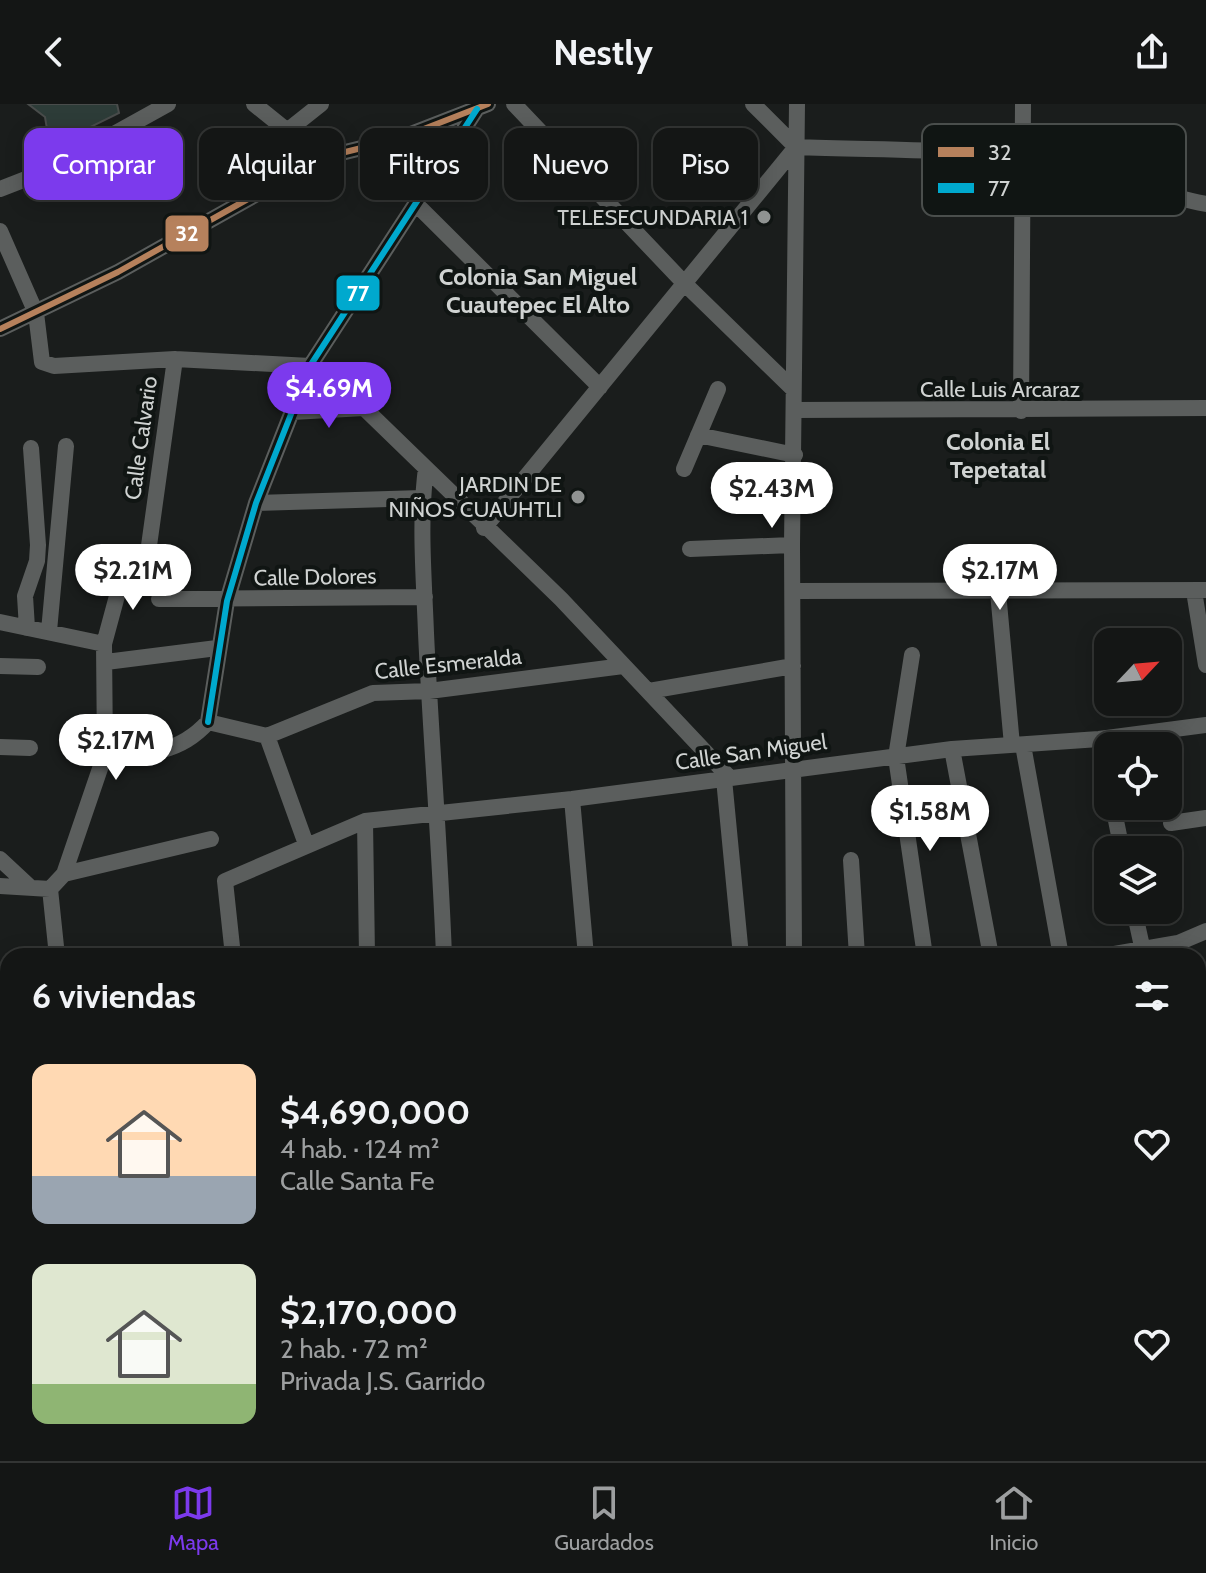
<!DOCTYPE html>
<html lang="es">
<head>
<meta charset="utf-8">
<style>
  :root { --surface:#141615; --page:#1d1f1e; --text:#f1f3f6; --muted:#9d9fa0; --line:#333534; --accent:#7c3aed }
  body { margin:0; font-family:Cabin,sans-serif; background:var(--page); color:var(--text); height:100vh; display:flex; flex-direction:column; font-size:30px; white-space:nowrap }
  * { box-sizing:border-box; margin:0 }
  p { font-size:26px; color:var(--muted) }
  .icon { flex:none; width:44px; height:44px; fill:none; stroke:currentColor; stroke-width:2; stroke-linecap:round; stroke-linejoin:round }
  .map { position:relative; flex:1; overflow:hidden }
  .drawer { position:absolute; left:0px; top:844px; width:1206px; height:514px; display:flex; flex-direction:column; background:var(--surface); border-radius:24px 24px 0 0; box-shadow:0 4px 20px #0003,0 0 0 2px var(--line) }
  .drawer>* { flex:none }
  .banner { position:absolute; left:24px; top:24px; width:800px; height:72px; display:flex; gap:16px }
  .needle { width:52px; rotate:64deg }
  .tools { position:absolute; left:1094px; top:524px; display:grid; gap:16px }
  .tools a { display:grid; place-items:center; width:88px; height:88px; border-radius:16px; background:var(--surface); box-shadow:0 4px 20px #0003,0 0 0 2px var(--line); font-size:40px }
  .price { position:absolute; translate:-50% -68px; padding:0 18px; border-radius:28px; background:#fff; color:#222; font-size:26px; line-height:52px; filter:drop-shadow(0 2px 4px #0008) }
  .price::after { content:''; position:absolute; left:50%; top:48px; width:24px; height:18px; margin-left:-12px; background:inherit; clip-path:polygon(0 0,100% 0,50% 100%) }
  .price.active { background:var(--accent); color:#fff }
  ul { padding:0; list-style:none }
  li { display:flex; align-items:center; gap:24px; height:200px; padding:0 32px }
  li span { display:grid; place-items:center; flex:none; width:224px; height:160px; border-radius:16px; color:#555 }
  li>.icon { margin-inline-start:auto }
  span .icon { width:96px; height:96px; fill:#fffc; stroke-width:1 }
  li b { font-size:34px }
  h2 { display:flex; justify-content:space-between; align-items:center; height:96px; padding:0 32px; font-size:34px }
  .tag { padding:0 28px; border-radius:16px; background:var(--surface); box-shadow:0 4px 20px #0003,0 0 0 2px var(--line); font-size:28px; line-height:72px }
  .tag.active { background:var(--accent); color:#fff }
  header { display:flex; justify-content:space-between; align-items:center; height:104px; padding:0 32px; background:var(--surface); font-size:36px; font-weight:700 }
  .menu { display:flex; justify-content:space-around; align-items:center; height:112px; border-top:2px solid var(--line); background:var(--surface); font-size:22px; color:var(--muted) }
  .menu a { display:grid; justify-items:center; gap:4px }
  .menu .active { color:var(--accent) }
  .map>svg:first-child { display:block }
</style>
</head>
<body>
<header><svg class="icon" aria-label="back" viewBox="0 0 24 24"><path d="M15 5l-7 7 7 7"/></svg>Nestly<svg class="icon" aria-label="share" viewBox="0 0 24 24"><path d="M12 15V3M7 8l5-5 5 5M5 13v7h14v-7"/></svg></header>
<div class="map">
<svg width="1206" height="1357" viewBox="0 0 1206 1357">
  <rect width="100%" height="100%" fill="#1a1d1c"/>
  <path fill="#083429" d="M8,1022v162l-8,-1v-160z"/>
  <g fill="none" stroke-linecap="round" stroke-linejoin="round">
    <path stroke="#1c735c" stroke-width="22" d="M1198,925l8,-4"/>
  </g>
  <path fill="#2d3c38" stroke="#494c4b" stroke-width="2" d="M28,0h89l2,9 -69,34 -5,-30z"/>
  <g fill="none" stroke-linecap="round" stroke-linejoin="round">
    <path stroke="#5b5e5d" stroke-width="16" d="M254,0l67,54
      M514,0l171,180 108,105
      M753,0l43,43
      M287,27l34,-27
      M398,35l18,65 184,183
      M796,43c88,4 182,0 269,18 48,10 92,30 141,39
      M0,85l49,-19 119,-66
      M0,127l36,82 6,49 12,4 121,-7 135,7
      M0,225l118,-57 203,-114 77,-19 90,-35
      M310,262l54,42 197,191 167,177
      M794,306l412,-2
      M1021,307l2,-307
      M292,308l72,-4
      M698,331l97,20
      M426,364c-7,54 -2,110 0,165 5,108 14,215 18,323
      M684,365l34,-80
      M256,399l166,-5
      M484,424l312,-381
      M690,445l102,-4
      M793,487l413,-1
      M1194,487l12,74
      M998,488l14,153
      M159,495l266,-2
      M0,518l104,22 1,110 -41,120 -14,15 7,67
      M27,524l-2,-32 12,-35 1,-16 -7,-97
      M49,527l17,-185
      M104,540l20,-74 6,-6 14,1 3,-5 28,-201
      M912,551l-16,102 29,199
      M106,558l111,-14
      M0,562l38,1
      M649,587l144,-25
      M208,618l19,-121 29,-98 54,-137 167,-257
      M267,632l39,108
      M1099,635l9,45
      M1023,641l38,211
      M0,643l30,1
      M952,645l39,207
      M105,650c41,0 73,1 103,-32l59,14 106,-43 56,-2 194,-25
      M724,675l17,177
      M572,695l14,157
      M1113,702l9,44
      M365,717l2,135
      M1171,719l35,-5
      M0,755l29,27
      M851,756l6,96
      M64,770l147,-35
      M0,782l50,3
      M1134,806l9,41
      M233,852l-8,-75 140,-60 207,-22 380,-50 147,-10 107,-14
      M794,852l-2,-411 5,-441
      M1103,852l75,-13 28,-12
      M0,987h8
      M1198,1052l8,-1
      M0,1190l8,2
      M1198,1210h8
      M241,1350v7
      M293,1350v7
      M339,1350v7
      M1033,1350v7
      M1195,1350l3,7
      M146,1357v-7
      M791,1357v-7"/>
    <defs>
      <path id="bus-1" d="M0,225l118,-57 203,-114 77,-19 90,-35"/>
      <path id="bus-2" d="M208,618l19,-121 29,-98 54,-137 167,-257"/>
    </defs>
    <use href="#bus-1" stroke="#101513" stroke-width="12"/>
    <use href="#bus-2" stroke="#101513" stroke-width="12"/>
    <use href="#bus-1" stroke="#b6815c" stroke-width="6"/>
    <use href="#bus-2" stroke="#00a9ce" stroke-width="6"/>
  </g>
  <g fill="#909392" stroke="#101513" stroke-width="3">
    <circle cx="764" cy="113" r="8"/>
    <circle cx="578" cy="393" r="8"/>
  </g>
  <g text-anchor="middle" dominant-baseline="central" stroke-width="8" stroke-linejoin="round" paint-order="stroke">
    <g font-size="22" fill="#d0d3d2" stroke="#101513" text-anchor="end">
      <text x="748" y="113">TELESECUNDARIA 1</text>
      <text x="562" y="380">JARDIN DE<tspan x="562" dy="25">NIÑOS CUAUHTLI</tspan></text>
    </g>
    <g font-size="22" fill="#d0d3d2" stroke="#101513">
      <text x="1000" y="285">Calle Luis Arcaraz</text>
      <text transform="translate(141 334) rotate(-82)">Calle Calvario</text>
      <text transform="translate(315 473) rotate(-1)">Calle Dolores</text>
      <text transform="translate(448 560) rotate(-6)">Calle Esmeralda</text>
      <text transform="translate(751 648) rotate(-8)">Calle San Miguel</text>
    </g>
    <g font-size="24" font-weight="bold" fill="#d0d3d2" stroke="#101513">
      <text x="538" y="172">Colonia San Miguel<tspan x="538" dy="28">Cuautepec El Alto</tspan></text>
      <text x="998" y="337">Colonia El<tspan x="998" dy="28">Tepetatal</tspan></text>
    </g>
  </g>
  <rect x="922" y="20" width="264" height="92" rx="12" fill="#101513" stroke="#4a4e4c" stroke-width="2"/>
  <rect x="938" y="43" width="36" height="10" fill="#b6815c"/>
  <rect x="938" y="79" width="36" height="10" fill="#00a9ce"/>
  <g font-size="22" fill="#d0d3d2">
    <text x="988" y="56">32</text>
    <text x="988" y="92">77</text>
  </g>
  <g stroke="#101513" stroke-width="3">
    <rect x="164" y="110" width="46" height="39" rx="8" fill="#b6815c"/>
    <rect x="335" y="170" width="46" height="38" rx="8" fill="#00a9ce"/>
  </g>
  <g font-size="22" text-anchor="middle" font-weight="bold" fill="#fff">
    <text x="187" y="137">32</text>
    <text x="358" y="197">77</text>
  </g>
</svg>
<div class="tools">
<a><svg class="needle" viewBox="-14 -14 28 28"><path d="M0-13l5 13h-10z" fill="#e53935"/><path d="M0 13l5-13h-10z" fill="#9d9fa0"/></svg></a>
<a><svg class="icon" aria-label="locate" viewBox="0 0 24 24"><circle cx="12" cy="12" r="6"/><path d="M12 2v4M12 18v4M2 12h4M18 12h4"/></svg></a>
<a><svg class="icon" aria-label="layers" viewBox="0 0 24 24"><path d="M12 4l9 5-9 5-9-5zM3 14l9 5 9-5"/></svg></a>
</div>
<b class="price active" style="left:329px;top:326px">$4.69M</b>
<b class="price" style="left:772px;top:426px">$2.43M</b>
<b class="price" style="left:133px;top:508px">$2.21M</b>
<b class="price" style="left:1000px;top:508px">$2.17M</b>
<b class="price" style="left:116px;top:678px">$2.17M</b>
<b class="price" style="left:930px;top:749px">$1.58M</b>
<div class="banner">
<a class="tag active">Comprar</a>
<a class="tag">Alquilar</a>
<a class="tag">Filtros</a>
<a class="tag">Nuevo</a>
<a class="tag">Piso</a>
</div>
<section class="drawer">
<h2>6 viviendas<svg class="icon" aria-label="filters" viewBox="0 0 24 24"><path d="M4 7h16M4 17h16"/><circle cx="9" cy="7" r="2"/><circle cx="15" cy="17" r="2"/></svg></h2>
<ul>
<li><span style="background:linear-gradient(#ffd9b3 70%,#9aa5b1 0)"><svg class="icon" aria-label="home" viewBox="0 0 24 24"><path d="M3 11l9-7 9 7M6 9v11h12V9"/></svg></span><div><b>$4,690,000</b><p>4 hab. · 124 m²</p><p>Calle Santa Fe</p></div><svg class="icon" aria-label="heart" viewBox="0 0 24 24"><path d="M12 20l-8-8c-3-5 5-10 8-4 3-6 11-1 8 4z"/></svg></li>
<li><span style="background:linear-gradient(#dfe7d0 75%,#8fb573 0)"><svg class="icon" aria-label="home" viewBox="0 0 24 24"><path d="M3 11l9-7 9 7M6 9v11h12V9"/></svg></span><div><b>$2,170,000</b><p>2 hab. · 72 m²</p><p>Privada J.S. Garrido</p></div><svg class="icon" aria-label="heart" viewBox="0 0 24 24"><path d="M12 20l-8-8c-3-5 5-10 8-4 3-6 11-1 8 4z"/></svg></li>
</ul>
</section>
</div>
<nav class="menu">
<a class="active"><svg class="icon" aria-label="map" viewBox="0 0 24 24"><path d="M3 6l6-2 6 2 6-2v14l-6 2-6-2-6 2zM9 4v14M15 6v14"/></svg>Mapa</a>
<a><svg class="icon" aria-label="saved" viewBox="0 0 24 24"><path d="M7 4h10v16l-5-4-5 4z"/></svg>Guardados</a>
<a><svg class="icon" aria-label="home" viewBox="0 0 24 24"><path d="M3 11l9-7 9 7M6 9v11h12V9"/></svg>Inicio</a>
</nav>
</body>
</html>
